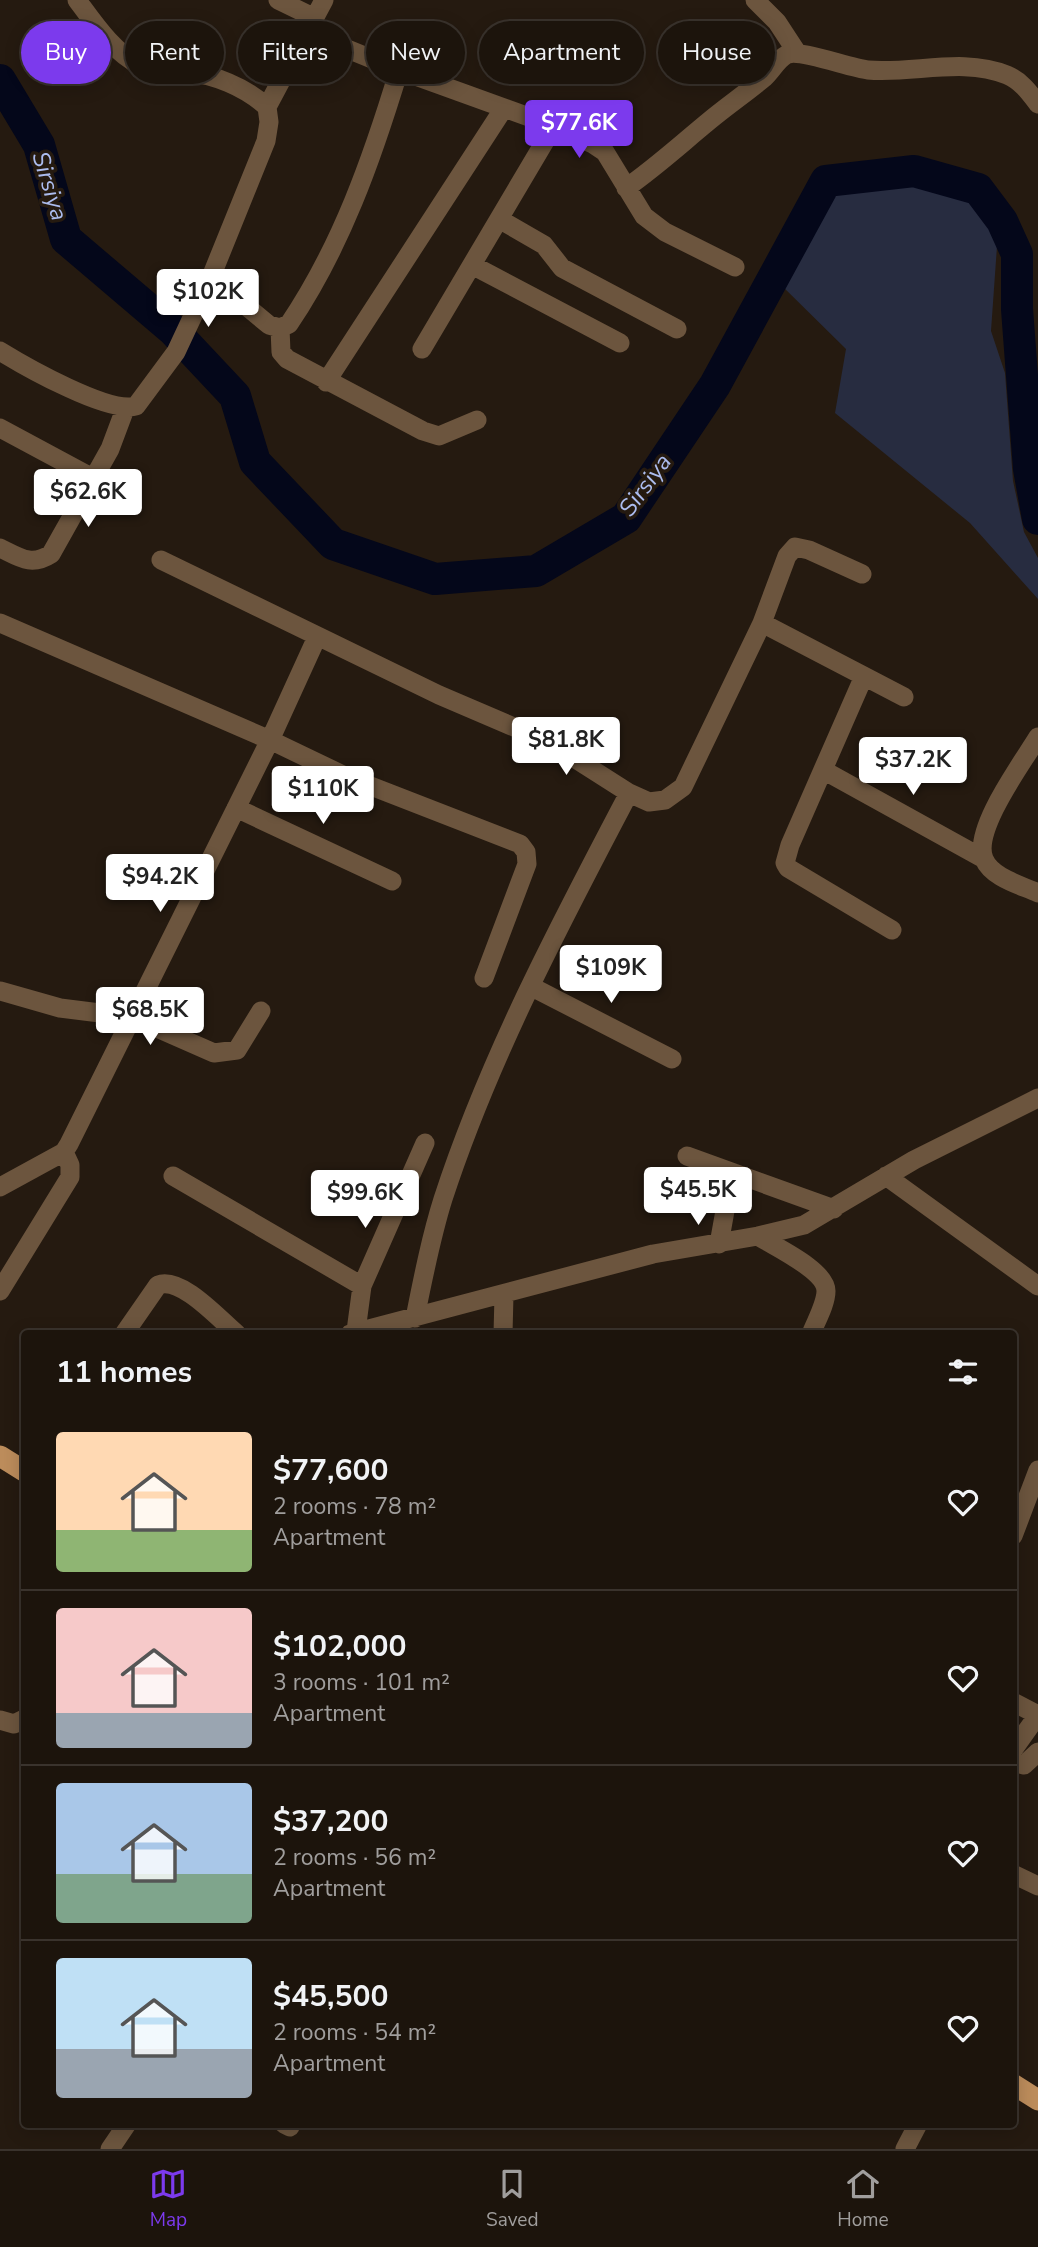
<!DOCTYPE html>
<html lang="en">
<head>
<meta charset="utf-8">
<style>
  :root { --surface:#1c140c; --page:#251d15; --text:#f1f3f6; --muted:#a09e9d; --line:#3a332d; --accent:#7c3aed }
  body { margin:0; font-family:"Nunito Sans",sans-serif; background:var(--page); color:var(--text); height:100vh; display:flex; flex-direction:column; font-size:26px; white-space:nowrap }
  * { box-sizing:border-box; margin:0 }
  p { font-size:23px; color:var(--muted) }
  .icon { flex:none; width:38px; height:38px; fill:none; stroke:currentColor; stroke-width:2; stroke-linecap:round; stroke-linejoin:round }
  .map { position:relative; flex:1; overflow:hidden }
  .sheet { position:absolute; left:21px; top:1330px; width:996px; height:798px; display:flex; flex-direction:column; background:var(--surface); border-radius:7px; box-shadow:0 4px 18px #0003,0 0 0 2px var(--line) }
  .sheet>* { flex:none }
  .top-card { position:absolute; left:21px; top:21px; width:998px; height:63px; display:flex; gap:14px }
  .price { position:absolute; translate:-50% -60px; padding:0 16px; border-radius:7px; background:#fff; color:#222; font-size:23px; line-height:46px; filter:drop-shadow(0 2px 4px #0008) }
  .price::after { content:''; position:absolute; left:50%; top:42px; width:21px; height:16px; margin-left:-10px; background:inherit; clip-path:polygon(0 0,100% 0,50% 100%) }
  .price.current { background:var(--accent); color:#fff }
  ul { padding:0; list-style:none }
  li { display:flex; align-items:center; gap:21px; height:175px; padding:0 35px }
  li+li { border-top:2px solid var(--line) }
  li span { display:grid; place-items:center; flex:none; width:196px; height:140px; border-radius:7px; color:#555 }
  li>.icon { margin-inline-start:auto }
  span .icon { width:84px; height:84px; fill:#fffc; stroke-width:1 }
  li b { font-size:30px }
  h2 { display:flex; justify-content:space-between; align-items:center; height:84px; padding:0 35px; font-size:30px }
  .chip { padding:0 24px; border-radius:32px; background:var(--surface); box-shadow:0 4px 18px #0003,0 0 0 2px var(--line); font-size:24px; line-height:63px }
  .chip.current { background:var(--accent); color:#fff }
  .tab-bar { display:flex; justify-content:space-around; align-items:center; height:98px; border-top:2px solid var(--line); background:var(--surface); font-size:19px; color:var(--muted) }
  .tab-bar a { display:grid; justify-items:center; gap:4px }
  .tab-bar .current { color:var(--accent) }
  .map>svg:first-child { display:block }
</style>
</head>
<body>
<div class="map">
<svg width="1038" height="2149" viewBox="0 0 1038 2149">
  <rect width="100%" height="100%" fill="#251a10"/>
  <path fill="#272c40" d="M863,163l67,10 46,31 22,28 -7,99 14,42 8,108 11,51 14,26v41l-68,-76 -135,-110 11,-64 -70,-69 8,-39 43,-63z"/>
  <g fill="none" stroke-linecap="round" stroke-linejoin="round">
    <path stroke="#04071a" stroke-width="32" d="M0,80l39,65 27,94 107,91 62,66 20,66 78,82 102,35 101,-8 90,-53 89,-133 111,-204 88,-10 64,18 24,32 15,33v55l12,160 9,50"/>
    <path stroke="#6c553e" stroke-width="19" d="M278,0l37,18
      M755,0l22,22 19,29
      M399,70l155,56 39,18 12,8 39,64 21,16 70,35
      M267,107l57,-107
      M626,188c30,-21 55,-44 83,-67 18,-15 37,-28 55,-43 8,-7 13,-18 22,-23 12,-7 63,13 82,15 46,4 95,-13 139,5 14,6 22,17 31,29
      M499,219l45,26 18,23 115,61
      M472,265l148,78
      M211,277l58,48 11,3 9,-4c52,-77 83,-165 110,-254l-91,-37
      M280,328l1,24 6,7 136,72 16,5 38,-16
      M422,349l132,-223
      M0,351c26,16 109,63 136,55l40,-54 35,-75 55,-136 3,-19 -2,-15c-22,-20 -53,-33 -83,-35 -15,-1 -29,0 -43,-6 -27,-13 -47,-43 -64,-66
      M326,382l178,-274
      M0,428l93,50
      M0,548c19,9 31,19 51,6l59,-105 15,-40
      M161,560l278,135 110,47 80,51 20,9 16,-2 18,-13 79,-164 25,-67 8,-9 14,3 53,24
      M0,623l270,117 75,36 175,68 6,8 1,12 -43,114
      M762,623l142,74
      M864,676l-74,169 -5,18 3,5 104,62
      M1038,737c-15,25 -66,93 -54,122 8,19 37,26 54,34
      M823,770l161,89
      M236,808l156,73
      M532,987l140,72
      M0,991l60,17 72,9 82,36 23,-3 24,-39
      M687,1156l147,53
      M173,1176l189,110
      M886,1176l152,110
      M0,1187l64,-35 5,-8 201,-404 47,-103
      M758,1236c17,11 68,34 68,55 0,13 -10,30 -15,43
      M719,1244l13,-72
      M0,1291l70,-114v-12l-6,-13
      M415,1318c8,-40 16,-81 28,-119 46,-141 117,-275 186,-406
      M356,1331l6,-45 63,-143
      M124,1334l34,-49c23,-9 61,34 79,49
      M350,1334l303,-80 105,-18 46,-11 110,-65 124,-62
      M503,1334l1,-39
      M1013,1536l25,-66
      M1013,1702l25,13
      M0,1720l14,4 10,-5
      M1013,1750l25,-35
      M1013,1762l11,3 14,-13
      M1013,1874l25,12
      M284,2124l6,3
      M110,2149l17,-25
      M905,2149l13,-25"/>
    <path stroke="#bc8c5b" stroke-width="21" d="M0,1456l24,15
      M1013,2084l25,16"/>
  </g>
  <g text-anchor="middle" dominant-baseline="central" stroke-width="7" stroke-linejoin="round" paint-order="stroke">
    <g font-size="24" font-style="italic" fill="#acbcee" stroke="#251a10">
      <text transform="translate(50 186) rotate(73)">Sirsiya</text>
      <text transform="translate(645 485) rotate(-54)">Sirsiya</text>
    </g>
  </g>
</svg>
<b class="price current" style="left:579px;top:160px">$77.6K</b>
<b class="price" style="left:208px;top:329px">$102K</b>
<b class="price" style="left:88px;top:529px">$62.6K</b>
<b class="price" style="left:566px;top:777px">$81.8K</b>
<b class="price" style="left:913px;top:797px">$37.2K</b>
<b class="price" style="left:323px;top:826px">$110K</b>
<b class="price" style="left:160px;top:914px">$94.2K</b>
<b class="price" style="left:611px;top:1005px">$109K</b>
<b class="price" style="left:150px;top:1047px">$68.5K</b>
<b class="price" style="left:698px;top:1227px">$45.5K</b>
<b class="price" style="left:365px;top:1230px">$99.6K</b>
<div class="top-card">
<a class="chip current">Buy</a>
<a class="chip">Rent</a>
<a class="chip">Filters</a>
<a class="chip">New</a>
<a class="chip">Apartment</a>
<a class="chip">House</a>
</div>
<section class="sheet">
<h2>11 homes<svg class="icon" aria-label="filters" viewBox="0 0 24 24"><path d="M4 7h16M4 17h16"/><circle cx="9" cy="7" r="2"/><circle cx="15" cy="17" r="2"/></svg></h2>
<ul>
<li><span style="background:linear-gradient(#ffd9b3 70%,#8fb573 0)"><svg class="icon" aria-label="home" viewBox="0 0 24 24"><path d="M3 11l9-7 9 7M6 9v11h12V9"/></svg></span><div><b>$77,600</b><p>2 rooms · 78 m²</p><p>Apartment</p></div><svg class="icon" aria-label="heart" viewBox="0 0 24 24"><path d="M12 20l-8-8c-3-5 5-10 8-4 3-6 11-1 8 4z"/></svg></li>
<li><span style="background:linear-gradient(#f6c9c9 75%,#9aa5b1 0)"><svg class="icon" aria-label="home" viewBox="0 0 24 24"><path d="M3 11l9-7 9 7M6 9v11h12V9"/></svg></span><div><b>$102,000</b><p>3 rooms · 101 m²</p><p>Apartment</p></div><svg class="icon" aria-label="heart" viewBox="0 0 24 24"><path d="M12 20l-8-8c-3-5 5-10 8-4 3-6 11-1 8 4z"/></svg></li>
<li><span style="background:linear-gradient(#a9c7e8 65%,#7fa58c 0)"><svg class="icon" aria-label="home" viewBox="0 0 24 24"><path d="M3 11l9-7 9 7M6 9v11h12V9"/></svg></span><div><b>$37,200</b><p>2 rooms · 56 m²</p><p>Apartment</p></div><svg class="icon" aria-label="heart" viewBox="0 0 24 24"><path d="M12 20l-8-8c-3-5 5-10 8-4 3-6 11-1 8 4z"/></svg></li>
<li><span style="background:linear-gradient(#bfe0f5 65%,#9aa5b1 0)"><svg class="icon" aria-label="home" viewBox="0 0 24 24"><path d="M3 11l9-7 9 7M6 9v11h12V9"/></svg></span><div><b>$45,500</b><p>2 rooms · 54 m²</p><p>Apartment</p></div><svg class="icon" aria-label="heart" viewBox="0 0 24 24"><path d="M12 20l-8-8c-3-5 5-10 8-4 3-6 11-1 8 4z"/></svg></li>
</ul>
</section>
</div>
<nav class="tab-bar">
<a class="current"><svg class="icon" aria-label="map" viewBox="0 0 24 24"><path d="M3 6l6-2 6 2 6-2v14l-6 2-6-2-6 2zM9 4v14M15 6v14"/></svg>Map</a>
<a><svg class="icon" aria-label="saved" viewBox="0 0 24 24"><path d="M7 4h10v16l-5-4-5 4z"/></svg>Saved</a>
<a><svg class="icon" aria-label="home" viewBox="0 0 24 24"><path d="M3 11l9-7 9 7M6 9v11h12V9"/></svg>Home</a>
</nav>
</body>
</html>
